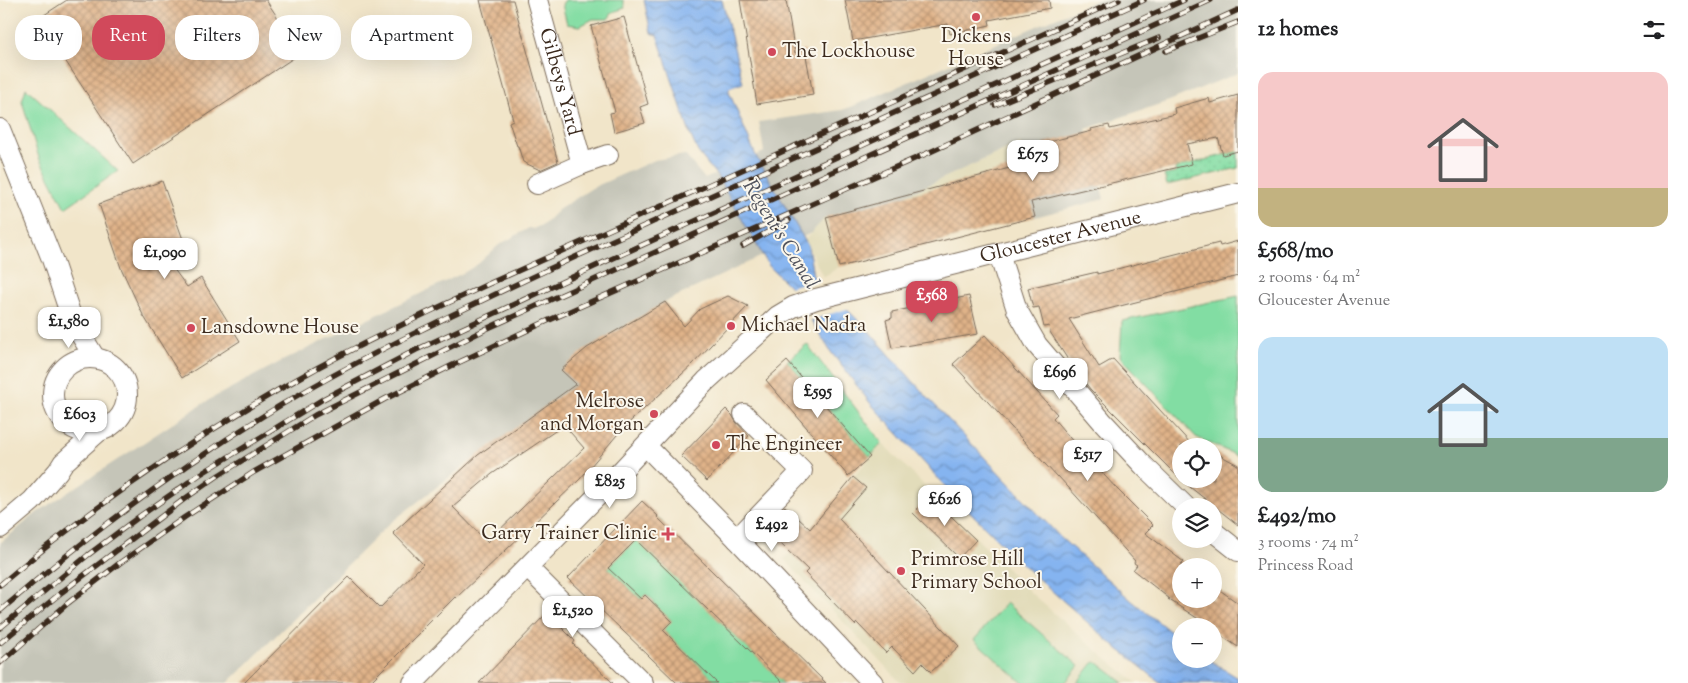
<!DOCTYPE html>
<html lang="en">
<head>
<meta charset="utf-8">
<style>
  :root { --surface:#fff; --page:#f2f2f2; --text:#202124; --muted:#757577; --accent:#d1495b }
  body { margin:0; font-family:"Sorts Mill Goudy",serif; background:var(--page); color:var(--text); height:100vh; display:flex; flex-direction:column; font-size:19px; white-space:nowrap }
  * { box-sizing:border-box; margin:0 }
  p { font-size:16px; color:var(--muted) }
  .icon { flex:none; width:28px; height:28px; fill:none; stroke:currentColor; stroke-width:2; stroke-linecap:round; stroke-linejoin:round }
  .map { position:relative; flex:1; overflow:hidden }
  .side { display:flex; flex-direction:column; background:var(--surface); width:450px }
  .side>* { flex:none }
  .top-card { position:absolute; left:15px; top:15px; width:475px; height:45px; display:flex; gap:10px }
  .fabs { position:absolute; left:1172px; top:438px; display:grid; gap:10px }
  .fabs a { display:grid; place-items:center; width:50px; height:50px; border-radius:50%; background:var(--surface); box-shadow:0 5px 20px #0002; font-size:25px }
  .price { position:absolute; translate:-50% -42px; padding:0 11px; border-radius:10px; background:#fff; color:#222; font-size:16px; line-height:32px; filter:drop-shadow(0 1px 2px #0008) }
  .price::after { content:''; position:absolute; left:50%; top:30px; width:15px; height:11px; margin-left:-8px; background:inherit; clip-path:polygon(0 0,100% 0,50% 100%) }
  .price.active { background:var(--accent); color:#fff }
  ul { padding:0; list-style:none }
  li { display:grid; align-content:center; gap:10px; height:265px; padding:0 20px }
  li span { display:grid; place-items:center; height:155px; border-radius:15px; color:#555 }
  li>.icon { margin-inline-start:auto }
  span .icon { width:90px; height:90px; fill:#fffc; stroke-width:1 }
  li b { font-size:21px }
  h2 { display:flex; justify-content:space-between; align-items:center; height:60px; padding:0 20px; font-size:21px }
  .chip { padding:0 18px; border-radius:20px; background:var(--surface); box-shadow:0 5px 20px #0002; font-size:18px; line-height:45px }
  .chip.active { background:var(--accent); color:#fff }
  main { display:flex; flex:1; min-height:0 }
  .map>svg:first-child { display:block }
</style>
</head>
<body>
<main>
<div class="map">
<svg width="1238" height="683" viewBox="0 0 1238 683">
  <defs>
    <pattern id="grass-dots" width="8" height="8" patternUnits="userSpaceOnUse" patternTransform="scale(1.25)"><rect width="8" height="8" fill="#82dda3"/><path d="M2 2h.1M6 6h.1" fill="none" stroke="#71be8c" stroke-width="1.8" stroke-linecap="round"/></pattern>
    <pattern id="water-waves" width="16" height="10" patternUnits="userSpaceOnUse" patternTransform="scale(1.25)"><rect width="16" height="10" fill="#85b4f0"/><path d="M0 5q4-4 8 0t8 0" fill="none" stroke="#6e93c2"/></pattern>
    <pattern id="building-cross-hatch" width="8" height="8" patternUnits="userSpaceOnUse" patternTransform="scale(1.25)"><rect width="8" height="8" fill="#e0b389"/><path d="M0 0l8 8M0 8l8-8" fill="none" stroke="#b7926f"/></pattern>
  </defs>
  <rect width="100%" height="100%" fill="#fbf7ec"/>
  <filter id="ink" filterUnits="userSpaceOnUse"><feTurbulence type="fractalNoise" baseFrequency=".02" numOctaves="2"/><feDisplacementMap in="SourceGraphic" scale="10" xChannelSelector="R" yChannelSelector="G"/><feConvolveMatrix kernelMatrix="1 2 1 2 8 2 1 2 1" color-interpolation-filters="sRGB"/></filter>
  <filter id="wash" filterUnits="userSpaceOnUse"><feTurbulence type="fractalNoise" baseFrequency=".0096" numOctaves="4" result="noise"/><feDisplacementMap in="SourceGraphic" scale="20" xChannelSelector="R" yChannelSelector="G"/><feGaussianBlur stdDeviation="1.12" result="paint"/><feColorMatrix in="noise" values="0 0 0 0 0 0 0 0 0 0 0 0 0 0 0 0 0 1.4 0 .05"/><feComposite in="paint" operator="in"/></filter>
  <g filter="url(#wash)">
    <rect width="100%" height="100%" fill="#f1e5c9"/>
    <path fill="#e2dcba" d="M1021,143l4,15 -3,7 13,52 -196,50 -16,10 -18,-37 6,-7v-3l15,-13 76,-20z
      M882,443l149,150 73,64 33,26h-143l-9,-4 -6,4h-78l-117,-124z"/>
    <path fill="#c5c5b8" d="M1097,0h141v73l-69,28 -83,28 18,70 -69,18 -13,-52 3,-7 -5,-15 -118,54 -76,20 -15,16 -146,69 -78,46 -26,22 15,14 -98,71 -89,69 -161,159h-228v-140l38,-31 169,-111 73,-39 185,-90 13,-8 21,-19 30,-17 4,1 11,-5 14,-14 34,-22 63,-28 30,-5 20,24 59,-27 -5,-30 83,-12 9,-3z"/>
    <path fill="url(#grass-dots)" stroke="#5e8460" d="M1238,151v17l-71,17 -3,-10 12,-2 -1,-5z"/>
    <path fill="#82dda3" stroke="#5e8460" d="M565,0h58l2,8 -12,4 -5,7h-15l-13,7 -13,-2 -5,-20z
      M26,88l92,83 -53,37 -26,-50 -17,-57z
      M1238,296v160l-42,-19 -76,-81 2,-35z
      M807,344l75,99 -12,14 -83,-96z
      M658,517l5,6 120,160h-66l-54,-53 8,-10 -7,-6 -18,-4 9,-8 -9,-8 -5,5 -57,-6z
      M1006,603l73,63 -14,17h-42l-49,-43z
      M1096,662l2,1 26,20h-47l16,-20z"/>
    <path fill="url(#water-waves)" stroke="#606f87" d="M644,0h78l21,83 -14,5v4l27,64 52,90 5,30 54,53 61,69 133,140 71,63 49,39v19h27l30,19v5h-77l-49,-39 -86,-76 -71,-71 -84,-93 -40,-52 -41,-65 -21,-21 -52,-90 -19,-24 -8,-18 -33,-99 -6,-2z"/>
    <path fill="#f1e5c9" d="M819,278l31,30 -42,13 -21,-33z"/>
    <g id="blocks">
      <path fill="url(#building-cross-hatch)" fill-rule="evenodd" d="M67,0h199l35,53 -168,111 -95,-145z
        M480,0h33l45,162 -18,8 -17,-8 -5,-16h-1l-8,-24 4,-2z
        M740,0h46l9,53 10,-3 8,45 -56,9z
        M845,0h204l1,8 -61,12 1,5 -40,9 -2,-10 -95,17z
        M624,17l24,87 -8,3 5,16 -31,9 -4,-19 5,-1 -24,-86z
        M1238,95v56l-15,4 -5,-17 -31,6 5,20 -161,38 4,15 -196,50 -13,-50 221,-59 -3,-15 48,-12 -1,-2 18,-4 1,4 65,-15 -1,-6 35,-10 1,5z
        M162,181l23,64 -23,8 25,34 14,-9 39,63 -58,37 -39,-63 -22,-47 -22,-64z
        M1238,241v35l-169,43 30,48 14,-8 80,87h-12v33h33v-27l24,13v60l-57,-45 -90,-90 -15,-18 -26,-40 -1,-6 -5,1 -5,-20 -6,1 -5,-20 69,-16v2l122,-31 1,3z
        M728,296l20,10 -56,59 -70,64 -42,50 -124,119 -1,-1 -86,86h-125l105,-106 31,31 43,-44 -30,-31 85,-78 98,-71 -15,-14 26,-22 78,-46 19,24 16,-17zM564,425l20,23 -97,94 -34,-35 39,-33z
        M969,296l9,38 -86,14 -6,-28 6,-2v-6z
        M985,335l72,79 -4,4 16,19 48,52 36,36 -8,8 39,29 -3,3v34h33v-13l24,17v44l-24,-16v-5h-5l-41,-27h2l-37,-29 4,-5 -3,-2 1,-2 -77,-85 -1,1 -104,-113z
        M787,361l83,96 -22,19 -82,-96z
        M726,409l6,6 4,7 13,14 -42,45 -26,-25z
        M853,477l13,11 -27,31 120,127 -28,26 -9,-9 -7,8 -23,-24 -6,6 -29,-30 -2,2 -50,-52 3,-3 -44,-42 21,-22 25,23z
        M930,496l46,44 -17,18 -46,-45z
        M642,501l16,15 -1,1 169,166h-43l-147,-143 -28,28 33,31 4,-4 27,26 -9,9 54,53h-40l-109,-105z
        M547,613l28,28 -2,3 40,39h-134z"/>
    </g>
  </g>
  <g filter="url(#ink)">
    <use href="#blocks" fill-opacity="0" stroke="#7b6b5a" stroke-width="1"/>
    <g fill="none" stroke-linecap="round" stroke-linejoin="round">
      <defs>
        <g id="street">
          <path id="s1" d="M537,0l45,164"/>
          <path d="M0,129l52,130 21,63 22,36"/>
          <path d="M537,184l45,-20 26,-9"/>
          <path d="M999,254l18,56 20,35 65,76 42,45 41,40"/>
          <circle cx="90" cy="395" r="37"/>
          <path d="M646,446l91,93 136,144"/>
          <path d="M0,528l32,-27 26,-30 5,-8 36,-32"/>
          <path d="M1214,532l24,19"/>
          <path d="M737,539l65,-68 -58,-57"/>
          <path d="M528,568l115,115"/>
          <path id="s2" d="M413,683l196,-199 97,-103 72,-65 15,-9 23,-8 422,-106"/>
        </g>
      </defs>
      <use href="#street" stroke="#7b6b5a" stroke-width="22"/>
      <use href="#street" stroke="#fff" stroke-width="20"/>
      <defs>
        <path id="rail" d="M1166,51l72,-29
          M995,105l164,-67
          M743,246l46,-26
          M0,585c95,-81 199,-151 308,-212 57,-32 117,-59 176,-87l635,-286
          M0,611c88,-76 182,-146 281,-206 90,-53 186,-98 281,-142l582,-263
          M0,628l88,-73 52,-39 59,-41 124,-76 93,-49 193,-90 575,-260
          M0,643l62,-51 121,-92 36,-25 96,-60 171,-86 725,-329
          M0,663l68,-60 53,-41 64,-45 69,-45 131,-73 66,-33 94,-44 385,-170 308,-142"/>
      </defs>
      <use href="#rail" stroke="#3b2a1e" stroke-width="5.5"/>
      <use href="#rail" stroke="#fbf7ec" stroke-width="4" stroke-dasharray="11" stroke-linecap="butt"/>
    </g>
  </g>
  <g fill="#d1495b" stroke="#fbf7ec" stroke-width="2">
    <circle cx="976" cy="17" r="5"/>
    <circle cx="772" cy="52" r="5"/>
    <circle cx="731" cy="326" r="5"/>
    <circle cx="191" cy="328" r="5"/>
    <circle cx="654" cy="414" r="5"/>
    <circle cx="716" cy="445" r="5"/>
    <path d="M665.5 526.5h5v5h5v5h-5v5h-5v-5h-5v-5h5z"/>
    <circle cx="901" cy="571" r="5"/>
  </g>
  <g text-anchor="middle" dominant-baseline="central" stroke-width="4" stroke-linejoin="round" paint-order="stroke">
    <g font-size="20" fill="#3b2a1e" stroke="#fbf7ec" text-anchor="start">
      <text x="976" y="37" text-anchor="middle">Dickens<tspan x="976" dy="23">House</tspan></text>
      <text x="782" y="52">The Lockhouse</text>
      <text x="741" y="326">Michael Nadra</text>
      <text x="201" y="328">Lansdowne House</text>
      <text x="644" y="402" text-anchor="end">Melrose<tspan x="644" dy="23">and Morgan</tspan></text>
      <text x="726" y="445">The Engineer</text>
      <text x="657" y="534" text-anchor="end">Garry Trainer Clinic</text>
      <text x="911" y="560">Primrose Hill<tspan x="911" dy="23">Primary School</tspan></text>
    </g>
    <g font-size="20" fill="#3b2a1e" stroke="#fbf7ec">
      <text stroke="none"><textPath href="#s1" startOffset="85">Gilbeys Yard</textPath></text>
      <text stroke="none"><textPath href="#s2" startOffset="812">Gloucester Avenue</textPath></text>
    </g>
    <g font-size="21" font-style="italic" fill="#51535d" stroke="#fbf7ec">
      <text transform="translate(780 235) rotate(58)">Regent's Canal</text>
    </g>
  </g>
</svg>
<div class="fabs">
<a><svg class="icon" aria-label="locate" viewBox="0 0 24 24"><circle cx="12" cy="12" r="6"/><path d="M12 2v4M12 18v4M2 12h4M18 12h4"/></svg></a>
<a><svg class="icon" aria-label="layers" viewBox="0 0 24 24"><path d="M12 4l9 5-9 5-9-5zM3 14l9 5 9-5"/></svg></a>
<a>+</a>
<a>−</a>
</div>
<b class="price" style="left:1033px;top:182px">£675</b>
<b class="price" style="left:165px;top:280px">£1,090</b>
<b class="price active" style="left:932px;top:323px">£568</b>
<b class="price" style="left:69px;top:349px">£1,580</b>
<b class="price" style="left:1060px;top:400px">£696</b>
<b class="price" style="left:818px;top:419px">£595</b>
<b class="price" style="left:80px;top:442px">£603</b>
<b class="price" style="left:1088px;top:482px">£517</b>
<b class="price" style="left:610px;top:509px">£825</b>
<b class="price" style="left:945px;top:527px">£626</b>
<b class="price" style="left:772px;top:552px">£492</b>
<b class="price" style="left:573px;top:638px">£1,520</b>
<div class="top-card">
<a class="chip">Buy</a>
<a class="chip active">Rent</a>
<a class="chip">Filters</a>
<a class="chip">New</a>
<a class="chip">Apartment</a>
</div>
</div>
<section class="side">
<h2>12 homes<svg class="icon" aria-label="filters" viewBox="0 0 24 24"><path d="M4 7h16M4 17h16"/><circle cx="9" cy="7" r="2"/><circle cx="15" cy="17" r="2"/></svg></h2>
<ul>
<li><span style="background:linear-gradient(#f6c9c9 75%,#c2b280 0)"><svg class="icon" aria-label="home" viewBox="0 0 24 24"><path d="M3 11l9-7 9 7M6 9v11h12V9"/></svg></span><div><b>£568/mo</b><p>2 rooms · 64 m²</p><p>Gloucester Avenue</p></div></li>
<li><span style="background:linear-gradient(#bfe0f5 65%,#7fa58c 0)"><svg class="icon" aria-label="home" viewBox="0 0 24 24"><path d="M3 11l9-7 9 7M6 9v11h12V9"/></svg></span><div><b>£492/mo</b><p>3 rooms · 74 m²</p><p>Princess Road</p></div></li>
</ul>
</section>
</main>
</body>
</html>
